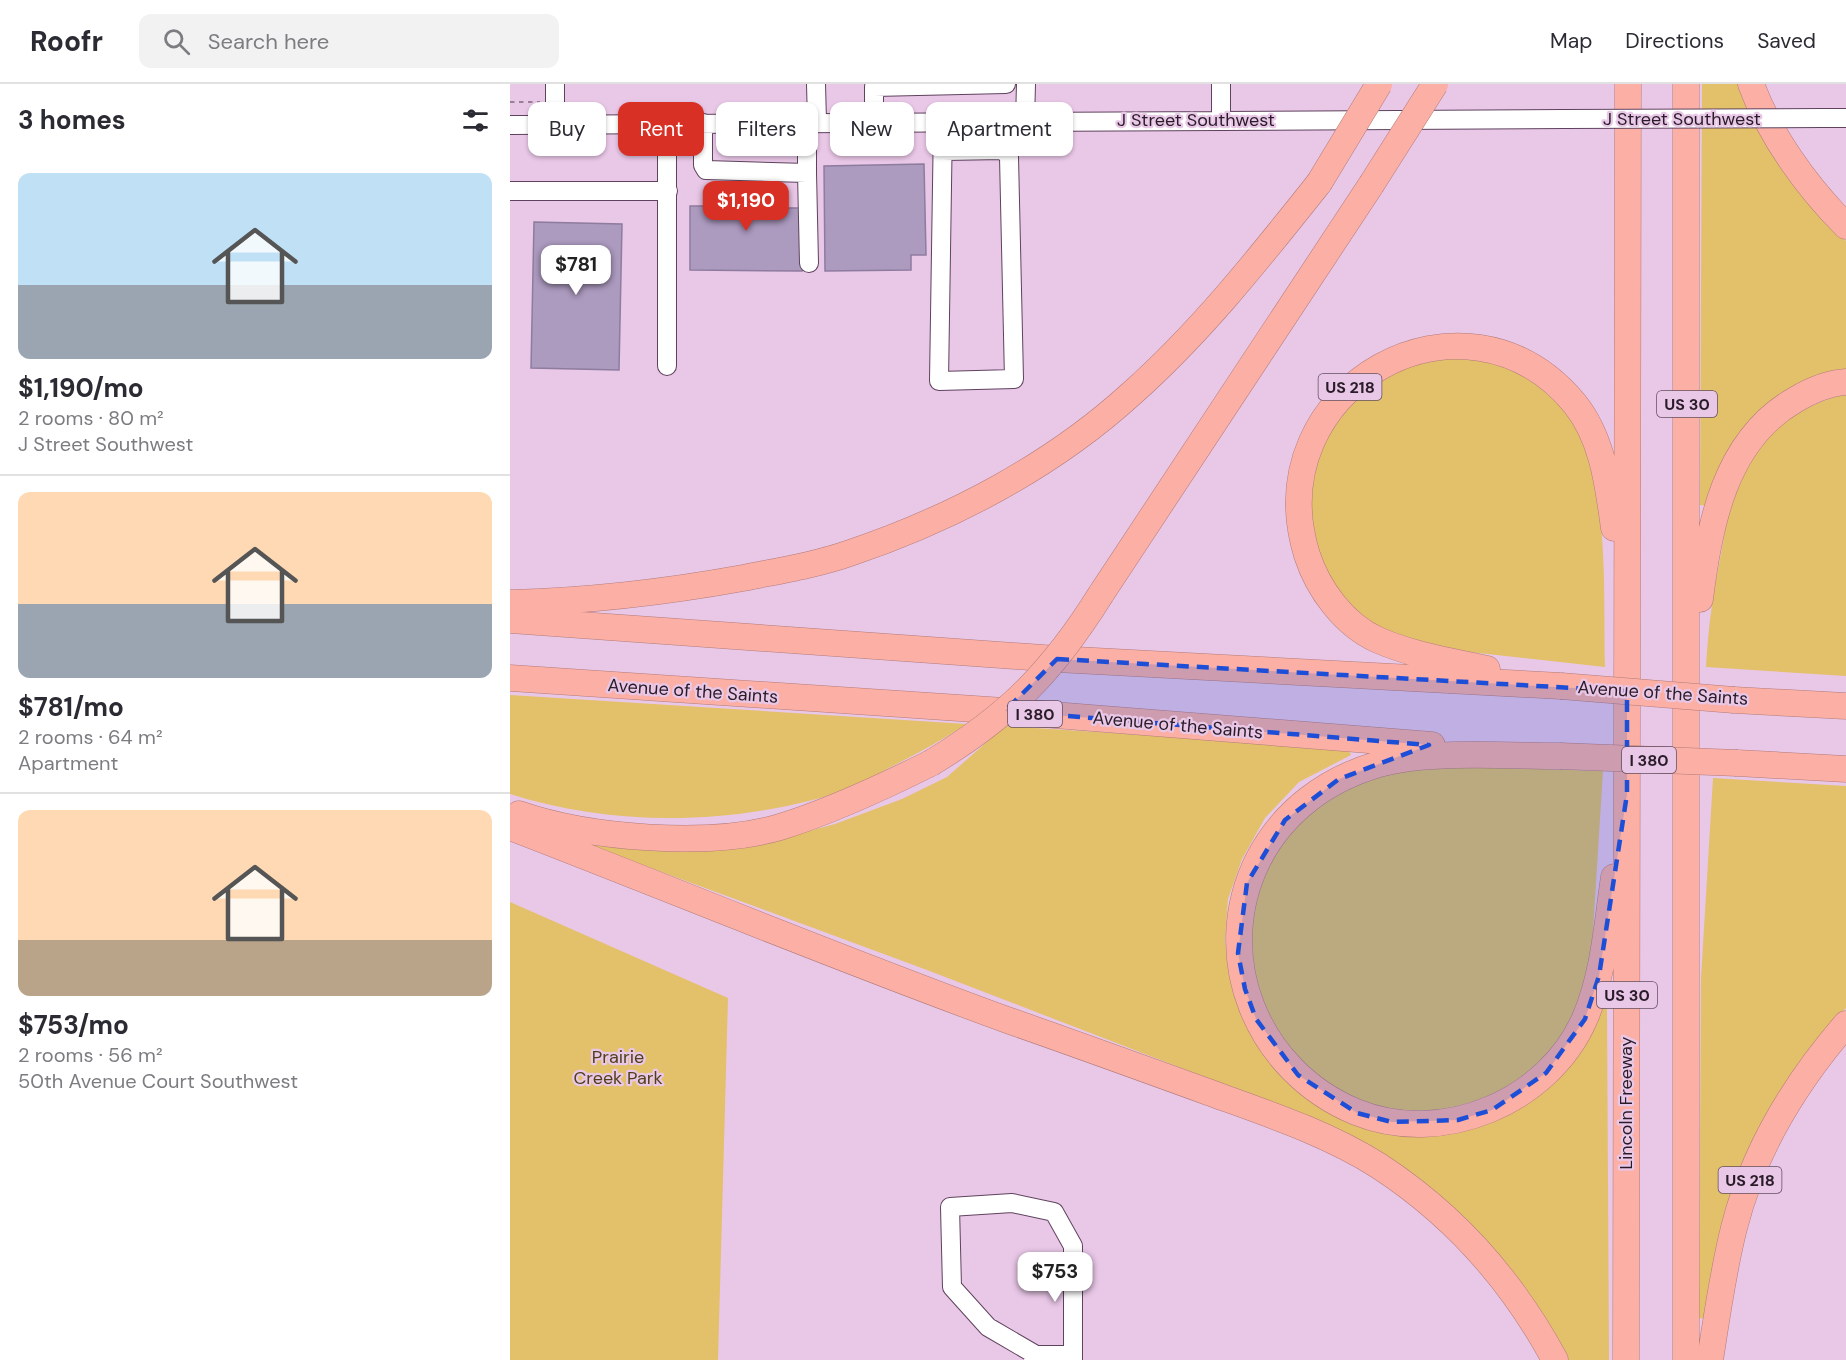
<!DOCTYPE html>
<html lang="en">
<head>
<meta charset="utf-8">
<style>
  :root { --surface:#fff; --page:#f2f2f3; --text:#2b2b33; --muted:#7c7c81; --line:#e1e1e2; --accent:#d93025 }
  body { margin:0; font-family:"DM Sans",sans-serif; background:var(--page); color:var(--text); height:100vh; display:flex; flex-direction:column; font-size:22px; white-space:nowrap }
  * { box-sizing:border-box; margin:0 }
  p { font-size:20px; color:var(--muted) }
  .icon { flex:none; width:33px; height:33px; fill:none; stroke:currentColor; stroke-width:2; stroke-linecap:round; stroke-linejoin:round }
  .map { position:relative; flex:1; overflow:hidden }
  .panel { display:flex; flex-direction:column; background:var(--surface); width:510px }
  .panel>* { flex:none }
  .top-card { position:absolute; left:18px; top:18px; width:570px; height:54px; display:flex; gap:12px }
  .price { position:absolute; translate:-50% -51px; padding:0 14px; border-radius:12px; background:#fff; color:#222; font-size:20px; line-height:39px; filter:drop-shadow(0 2px 3px #0008) }
  .price::after { content:''; position:absolute; left:50%; top:36px; width:18px; height:14px; margin-left:-9px; background:inherit; clip-path:polygon(0 0,100% 0,50% 100%) }
  .price.current { background:var(--accent); color:#fff }
  ul { padding:0; list-style:none }
  li { display:grid; align-content:center; gap:12px; height:318px; padding:0 18px }
  li+li { border-top:2px solid var(--line) }
  li span { display:grid; place-items:center; height:186px; border-radius:12px; color:#555 }
  li>.icon { margin-inline-start:auto }
  span .icon { width:108px; height:108px; fill:#fffc; stroke-width:1 }
  li b { font-size:26px }
  h2 { display:flex; justify-content:space-between; align-items:center; height:72px; padding:0 18px; font-size:26px }
  .tag { padding:0 21px; border-radius:12px; background:var(--surface); box-shadow:0 2px 4px #0004; font-size:21px; line-height:54px }
  .tag.current { background:var(--accent); color:#fff }
  header { display:flex; align-items:center; gap:36px; box-sizing:border-box; height:84px; padding:0 30px; background:var(--surface); border-bottom:2px solid var(--line) }
  header strong { font-size:28px }
  nav { display:flex; gap:33px; margin-inline-start:auto; font-size:21px }
  .search { width:420px; height:54px; background:var(--page); display:flex; align-items:center; gap:15px; box-sizing:border-box; padding:0 21px; border-radius:12px; color:var(--muted); font-size:22px }
  main { display:flex; flex:1; min-height:0 }
  .map>svg:first-child { display:block }
</style>
</head>
<body>
<header>
<strong>Roofr</strong>
<div class="search"><svg class="icon" aria-label="search" viewBox="0 0 24 24"><circle cx="10" cy="10" r="6"/><path d="M15 15l6 6"/></svg>Search here</div>
<nav><a>Map</a><a>Directions</a><a>Saved</a></nav>
</header>
<main>
<section class="panel">
<h2>3 homes<svg class="icon" aria-label="filters" viewBox="0 0 24 24"><path d="M4 7h16M4 17h16"/><circle cx="9" cy="7" r="2"/><circle cx="15" cy="17" r="2"/></svg></h2>
<ul>
<li><span style="background:linear-gradient(#bfe0f5 60%,#9aa5b1 0)"><svg class="icon" aria-label="home" viewBox="0 0 24 24"><path d="M3 11l9-7 9 7M6 9v11h12V9"/></svg></span><div><b>$1,190/mo</b><p>2 rooms · 80 m²</p><p>J Street Southwest</p></div></li>
<li><span style="background:linear-gradient(#ffd9b3 60%,#9aa5b1 0)"><svg class="icon" aria-label="home" viewBox="0 0 24 24"><path d="M3 11l9-7 9 7M6 9v11h12V9"/></svg></span><div><b>$781/mo</b><p>2 rooms · 64 m²</p><p>Apartment</p></div></li>
<li><span style="background:linear-gradient(#ffd9b3 70%,#b9a48a 0)"><svg class="icon" aria-label="home" viewBox="0 0 24 24"><path d="M3 11l9-7 9 7M6 9v11h12V9"/></svg></span><div><b>$753/mo</b><p>2 rooms · 56 m²</p><p>50th Avenue Court Southwest</p></div></li>
</ul>
</section>
<div class="map">
<svg width="1336" height="1276" viewBox="0 0 1336 1276">
  <rect width="100%" height="100%" fill="#e9c7e7"/>
  <path fill="#e3c06a" d="M1192,0h37l5,14 66,104 36,39v130l-91,46 -23,27 -16,31 -9,31 -7,-1z
    M970,273c32,12 66,27 88,55 43,57 35,185 37,255l-181,-20 -58,-25 -25,-24 -30,-56 2,-86 42,-63 68,-34z
    M1336,310v282l-140,-9c2,-39 7,-75 15,-113 5,-27 8,-55 20,-80 21,-42 60,-69 105,-80z
    M0,611l457,29c-26,17 -53,31 -80,45 -10,6 -20,14 -31,18 -110,38 -236,42 -346,7z
    M495,642l343,22 3,7 -52,27 -34,36 -23,41 -14,40 -3,41 4,36 11,35 65,82 159,36 136,-120 7,-2 2,353h-44l-24,-44 -217,-193 -397,-153 -336,-124 2,-4 183,-2 59,-16 67,-25 45,-22z
    M900,681l193,6 -12,192 -13,44 -16,29 -26,31 -23,18 -33,15 -38,10 -34,1 -26,-3 -27,-10 -46,-25 -43,-54 -18,-53 5,-71 33,-68 49,-40z
    M1203,694l133,8v222l-26,28 -114,283 -7,-1 2,-340z
    M0,818l218,96 -10,362h-208z"/>
  <path fill="#ac9abf" stroke="#8e7c9f" stroke-width="1.5" d="M414,80l2,91h-15v15l-86,1 -1,-105z
    M201,104l72,1v19h19v63l-112,-1v-64h21z
    M24,138l88,2 -3,146 -88,-2z"/>
  <g fill="none" stroke-linecap="round" stroke-linejoin="round">
    <defs>
      <path id="minor" d="M45,0v40
        M306,0l1,37
        M1312,34h24
        M711,36v-36
        M364,37v-34l132,-3
        M433,37l-4,260 75,-2 -5,-222 -6,-7 -1,-29
        M515,37l1,-37
        M193,39v42l3,5 101,3v-51
        M0,41l1054,-6
        M433,67l60,-1
        M297,89l2,90
        M0,107h158
        M157,282v-243
        M526,1271l-48,-28 -36,-40 -2,-80 62,-4 42,9 19,34v114
        M523,1276l3,-5h37"/>
      <path id="highway" d="M1176,0v1276
        M1241,0c19,52 56,103 95,142
        M591,510l270,-409
        M1190,515c9,-74 25,-159 95,-199 15,-9 33,-17 51,-18
        M0,519c78,-2 156,-11 233,-25 35,-7 73,-13 107,-25 101,-34 202,-87 281,-159 71,-63 129,-137 188,-211
        M0,536l547,39 504,27
        M977,585c-37,-8 -75,-14 -109,-29 -34,-15 -60,-51 -71,-85 -52,-168 159,-284 268,-151 28,35 33,81 39,124
        M0,594l494,33 428,34
        M1224,616l112,6
        M1050,672c-51,0 -132,-6 -181,8 -52,15 -96,47 -121,96 -48,97 -1,211 98,252 86,35 193,-10 229,-94 19,-44 22,-94 29,-141
        M1227,679l109,6
        M9,730c69,24 190,34 261,13 52,-16 103,-40 151,-64
        M0,743c166,64 332,133 500,194 66,23 132,47 198,71 58,21 119,41 171,74 75,49 134,116 176,194
        M1116,1276l2,-1276
        M1200,1276c7,-44 13,-89 24,-132 19,-76 61,-145 112,-204"/>
    </defs>
    <use href="#minor" stroke="#5f435e" stroke-width="20"/>
    <use href="#highway" stroke="#b27c79" stroke-width="27"/>
    <path stroke="#998097" stroke-width="2" stroke-dasharray="4.5 4.5" stroke-linecap="butt" d="M0,18h30"/>
    <use href="#minor" stroke="#fff" stroke-width="18"/>
    <use href="#highway" stroke="#fbafa5" stroke-width="26"/>
    <defs>
      <path id="minor-bridge" d="M1054,35l258,-1"/>
      <path id="highway-bridge" d="M809,99l60,-99
        M861,101l64,-101
        M1051,602l173,14
        M1050,672l177,7
        M421,679c78,-47 122,-92 170,-169"/>
    </defs>
    <use href="#minor-bridge" stroke="#5f435e" stroke-width="20" stroke-linecap="butt"/>
    <use href="#highway-bridge" stroke="#b27c79" stroke-width="27" stroke-linecap="butt"/>
    <use href="#minor-bridge" stroke="#fff" stroke-width="18"/>
    <use href="#highway-bridge" stroke="#fbafa5" stroke-width="26"/>
  </g>
  <path fill="#1d4ed8" fill-opacity="0.2" stroke="#1d4ed8" stroke-width="4.5" stroke-dasharray="12 8" stroke-linejoin="round" d="M547,575l570,32v103l-28,182 -14,43 -39,54 -54,37 -34,10 -66,2 -35,-9 -59,-38 -42,-56 -11,-30 -7,-36 9,-70 38,-63 54,-41 90,-34 -424,-34z"/>
  <g text-anchor="middle" dominant-baseline="central" stroke-width="4.5" stroke-linejoin="round" paint-order="stroke">
    <g fill="#e9c7e7" stroke="#634f61" stroke-width="1.5">
      <rect x="808.5" y="290" width="63" height="26" rx="4.5"/>
      <rect x="1147" y="307" width="60" height="26" rx="4.5"/>
      <rect x="498" y="617" width="54" height="26" rx="4.5"/>
      <rect x="1112" y="663" width="54" height="26" rx="4.5"/>
      <rect x="1087" y="898" width="60" height="26" rx="4.5"/>
      <rect x="1208.5" y="1083" width="63" height="26" rx="4.5"/>
    </g>
    <g font-size="16" font-weight="bold" fill="#291c28">
      <text x="840" y="303">US 218</text>
      <text x="1177" y="320">US 30</text>
      <text x="525" y="630">I 380</text>
      <text x="1139" y="676">I 380</text>
      <text x="1117" y="911">US 30</text>
      <text x="1240" y="1096">US 218</text>
    </g>
    <g font-size="18" fill="#291c28" stroke="#e9c7e7">
      <text x="1172" y="35">J Street Southwest</text>
      <text x="686" y="36">J Street Southwest</text>
      <text transform="translate(183 607) rotate(4)">Avenue of the Saints</text>
      <text transform="translate(1153 609) rotate(4)">Avenue of the Saints</text>
      <text transform="translate(668 641) rotate(5)">Avenue of the Saints</text>
      <text transform="translate(1116 1019) rotate(-90)">Lincoln Freeway</text>
    </g>
    <g font-size="18" fill="#4f3f18" stroke="#e9c7e7">
      <text x="108" y="973">Prairie<tspan x="108" dy="21">Creek Park</tspan></text>
    </g>
  </g>
</svg>
<b class="price current" style="left:236px;top:148px">$1,190</b>
<b class="price" style="left:66px;top:212px">$781</b>
<b class="price" style="left:545px;top:1219px">$753</b>
<div class="top-card">
<a class="tag">Buy</a>
<a class="tag current">Rent</a>
<a class="tag">Filters</a>
<a class="tag">New</a>
<a class="tag">Apartment</a>
</div>
</div>
</main>
</body>
</html>
